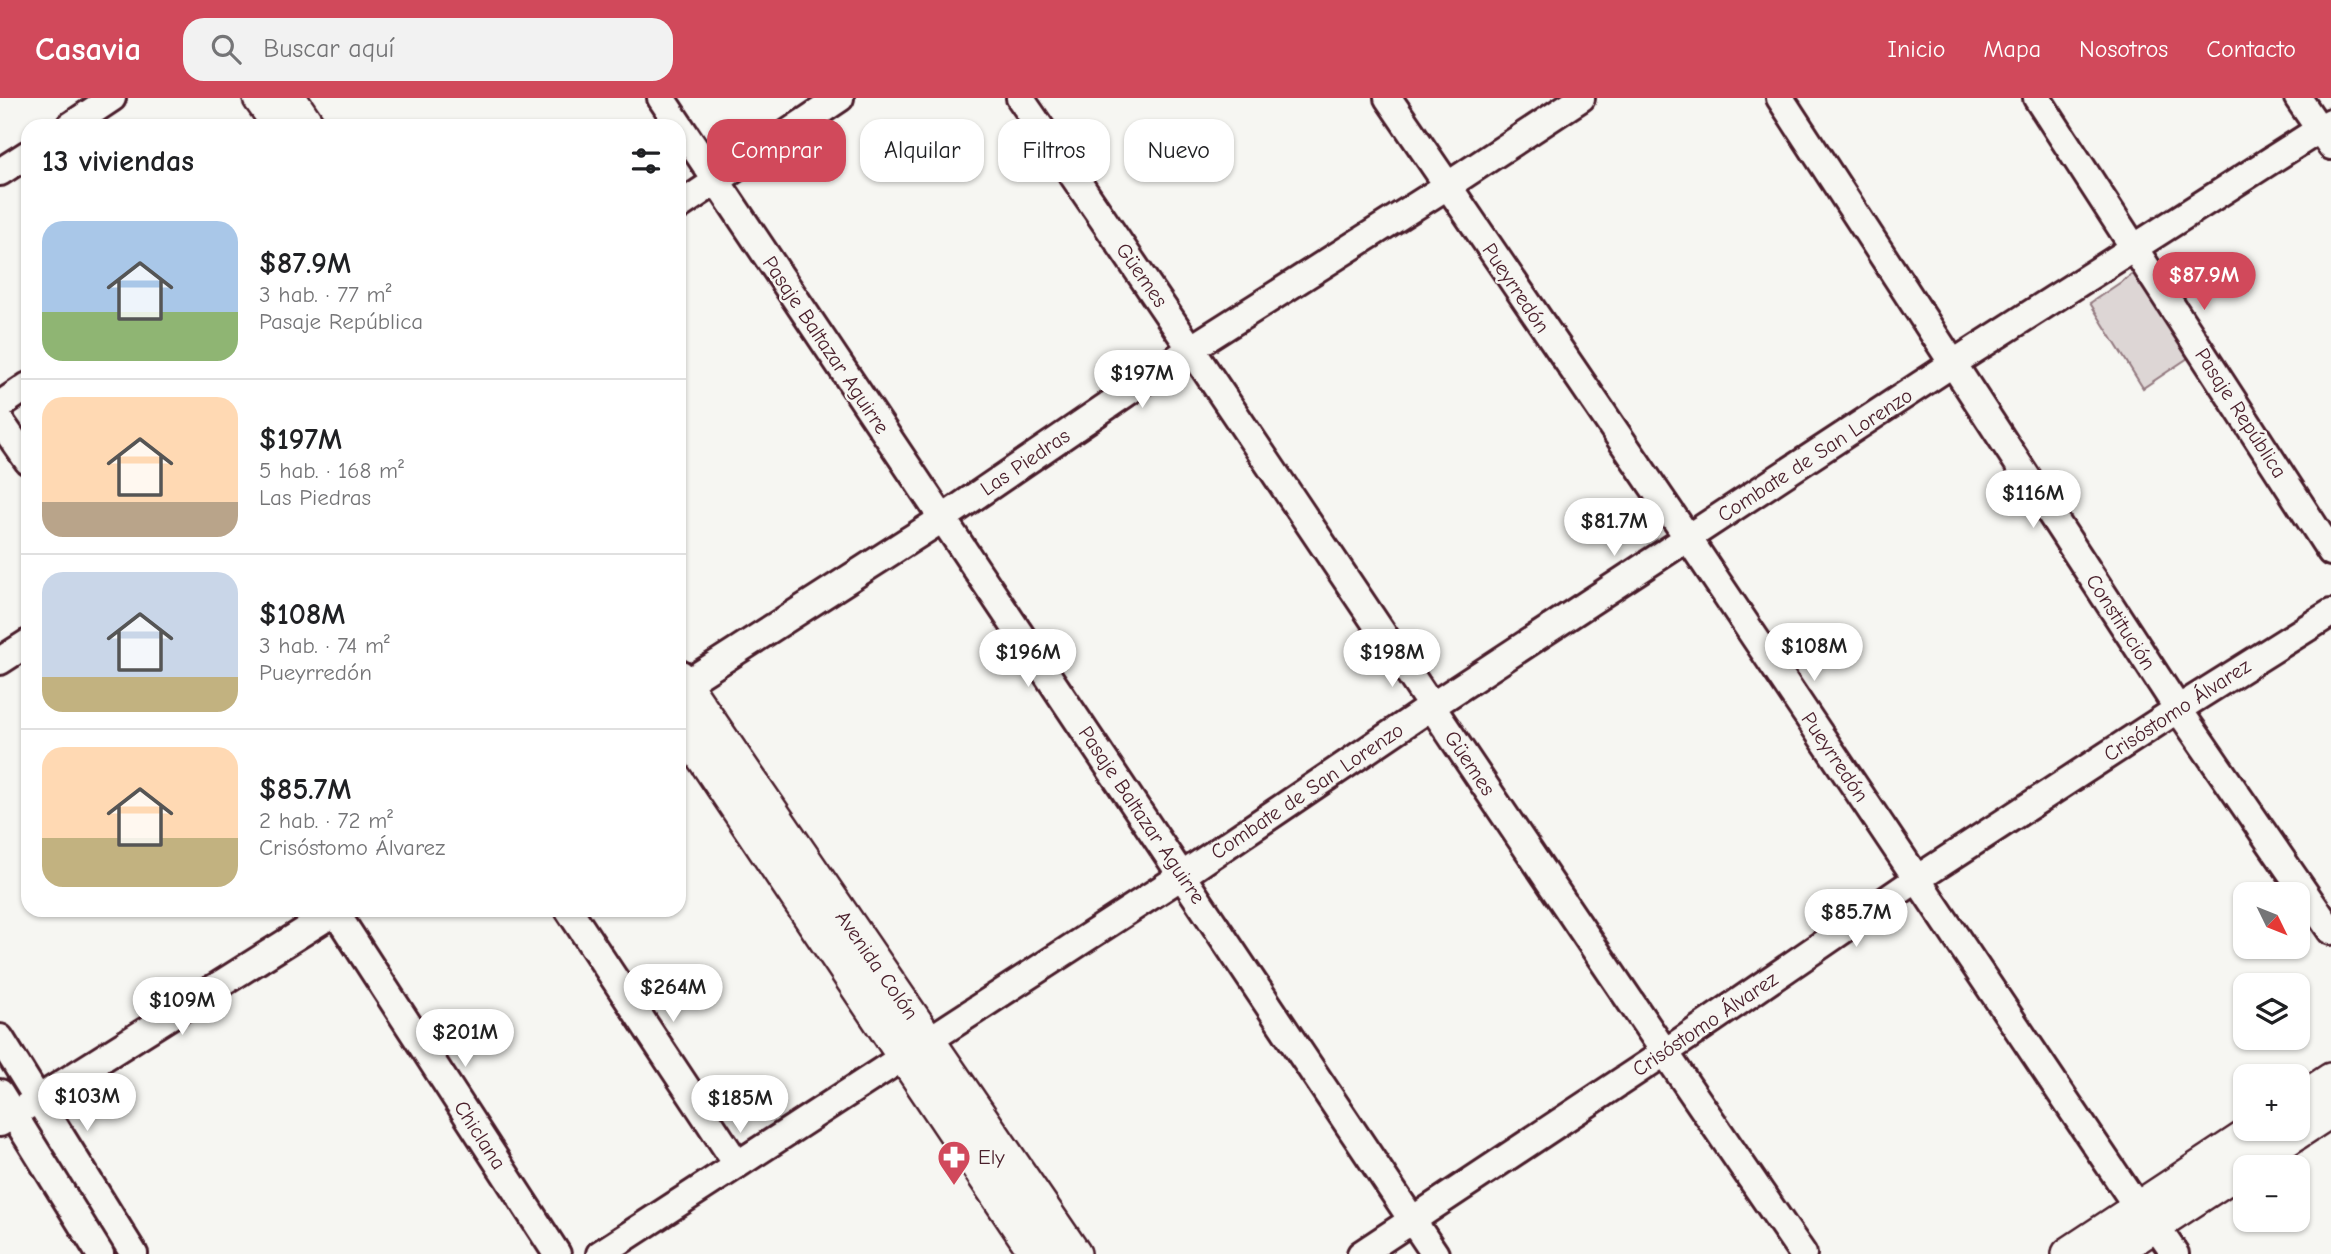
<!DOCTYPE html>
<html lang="es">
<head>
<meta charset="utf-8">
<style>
  :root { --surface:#fff; --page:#f2f2f2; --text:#202124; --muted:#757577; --line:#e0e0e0; --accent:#d1495b }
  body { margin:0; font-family:"Comic Neue",sans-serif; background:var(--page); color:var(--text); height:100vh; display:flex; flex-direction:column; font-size:26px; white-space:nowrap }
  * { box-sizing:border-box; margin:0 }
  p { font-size:23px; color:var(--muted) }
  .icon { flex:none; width:38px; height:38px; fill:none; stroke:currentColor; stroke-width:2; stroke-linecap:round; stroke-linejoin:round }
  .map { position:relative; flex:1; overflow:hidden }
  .details { position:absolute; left:21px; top:21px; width:665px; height:798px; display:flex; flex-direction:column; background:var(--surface); border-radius:21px; box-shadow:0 2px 5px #0004 }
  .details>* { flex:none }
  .guide { position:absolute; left:707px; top:21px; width:665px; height:63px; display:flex; gap:14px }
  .needle { width:46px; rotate:133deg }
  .tools { position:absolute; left:2233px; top:784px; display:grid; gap:14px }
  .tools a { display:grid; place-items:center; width:77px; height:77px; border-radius:14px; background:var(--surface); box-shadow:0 2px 5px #0004; font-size:35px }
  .price { position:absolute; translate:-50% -60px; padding:0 16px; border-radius:24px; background:#fff; color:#222; font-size:23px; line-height:46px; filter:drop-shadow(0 2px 4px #0008) }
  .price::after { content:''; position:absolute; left:50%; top:42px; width:21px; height:16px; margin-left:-10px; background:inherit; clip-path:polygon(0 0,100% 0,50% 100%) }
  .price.current { background:var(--accent); color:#fff }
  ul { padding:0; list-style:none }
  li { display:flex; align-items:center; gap:21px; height:175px; padding:0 21px }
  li+li { border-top:2px solid var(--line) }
  li span { display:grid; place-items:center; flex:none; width:196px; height:140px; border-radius:21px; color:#555 }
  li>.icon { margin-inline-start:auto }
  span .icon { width:84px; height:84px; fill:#fffc; stroke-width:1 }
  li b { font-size:30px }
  h2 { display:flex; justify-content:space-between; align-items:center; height:84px; padding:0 21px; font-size:30px }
  .chip { padding:0 24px; border-radius:21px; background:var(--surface); box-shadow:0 2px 5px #0004; font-size:24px; line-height:63px }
  .chip.current { background:var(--accent); color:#fff }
  header { display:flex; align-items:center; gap:42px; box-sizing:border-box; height:98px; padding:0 35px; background:var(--accent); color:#fff }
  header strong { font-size:33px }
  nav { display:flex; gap:38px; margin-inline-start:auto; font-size:24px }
  .search { width:490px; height:63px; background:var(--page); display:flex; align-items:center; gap:18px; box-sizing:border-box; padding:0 24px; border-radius:21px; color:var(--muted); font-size:26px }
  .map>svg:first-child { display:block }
</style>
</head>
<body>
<header>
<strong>Casavia</strong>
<div class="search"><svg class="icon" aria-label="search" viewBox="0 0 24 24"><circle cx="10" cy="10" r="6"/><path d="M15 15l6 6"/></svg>Buscar aquí</div>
<nav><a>Inicio</a><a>Mapa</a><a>Nosotros</a><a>Contacto</a></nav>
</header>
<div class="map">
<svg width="2331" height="1156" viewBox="0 0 2331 1156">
  <rect width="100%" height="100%" fill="#f6f6f2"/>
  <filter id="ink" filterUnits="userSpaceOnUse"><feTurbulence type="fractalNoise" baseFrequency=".0143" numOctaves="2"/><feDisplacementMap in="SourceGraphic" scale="14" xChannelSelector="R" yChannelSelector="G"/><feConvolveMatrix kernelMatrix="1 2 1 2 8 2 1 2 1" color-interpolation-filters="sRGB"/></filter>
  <g filter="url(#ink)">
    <path fill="#ddd6d5" stroke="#947a80" stroke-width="2" d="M2142,170l55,84 -54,36 -53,-85z"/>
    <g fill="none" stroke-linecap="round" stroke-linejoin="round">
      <defs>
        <path id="minor" d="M661,0l774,1156
          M1020,0c264,383 518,773 783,1156
          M1388,0l300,440 450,670
          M1780,0l398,611 153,222
          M2037,0l294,454
          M2298,0l33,48
          M70,28l42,-28
          M0,74l28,-18
          M679,108l161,-108
          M0,307l28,-19
          M0,323l28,40
          M0,563l28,-18
          M679,590l263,-169 250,-171 255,-162 134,-88
          M334,812l223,344
          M569,812l168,254
          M0,940l134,216
          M0,995l100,161
          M0,1025l338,-213
          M2154,1126l21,30
          M600,1156l583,-379 249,-169 520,-342 379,-242
          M1361,1156l303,-201 253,-174 261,-170 153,-96"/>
        <path id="major" d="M260,0l20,28
          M289,0l19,28
          M679,579l395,577
          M679,623l358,533
          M2298,1004l33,-22
          M2069,1156l189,-125
          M2110,1156l221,-144"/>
      </defs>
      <use href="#minor" stroke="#4a1f2b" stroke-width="32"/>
      <use href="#major" stroke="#4a1f2b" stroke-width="38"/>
      <use href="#minor" stroke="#f6f6f2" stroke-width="26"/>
      <use href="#major" stroke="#f6f6f2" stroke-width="33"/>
    </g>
  </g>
  <defs>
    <symbol id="pharmacy-pin" viewBox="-11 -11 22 30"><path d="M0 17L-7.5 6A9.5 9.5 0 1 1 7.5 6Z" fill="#d1495b" stroke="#f6f6f2"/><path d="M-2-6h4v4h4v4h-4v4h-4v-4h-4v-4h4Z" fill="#fff"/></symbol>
  </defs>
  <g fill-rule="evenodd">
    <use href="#pharmacy-pin" x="935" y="1040" width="38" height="52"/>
  </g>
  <g text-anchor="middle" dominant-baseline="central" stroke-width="5" stroke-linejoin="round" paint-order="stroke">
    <g font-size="21" fill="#4a1f2b" stroke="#f6f6f2">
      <text transform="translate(1142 177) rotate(55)">Güemes</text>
      <text transform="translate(1516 190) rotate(56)">Pueyrredón</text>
      <text transform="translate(826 247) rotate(56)">Pasaje Baltazar Aguirre</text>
      <text transform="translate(2241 315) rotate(57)">Pasaje República</text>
      <text transform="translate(1815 357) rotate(-33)">Combate de San Lorenzo</text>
      <text transform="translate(1025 364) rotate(-34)">Las Piedras</text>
      <text transform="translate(2121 524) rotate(57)">Constitución</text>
      <text transform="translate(2177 612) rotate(-33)">Crisóstomo Álvarez</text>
      <text transform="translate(1835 659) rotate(56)">Pueyrredón</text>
      <text transform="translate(1470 665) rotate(56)">Güemes</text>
      <text transform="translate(1307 693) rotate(-34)">Combate de San Lorenzo</text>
      <text transform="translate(1142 717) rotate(56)">Pasaje Baltazar Aguirre</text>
      <text transform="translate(877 867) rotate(55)">Avenida Colón</text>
      <text transform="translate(1705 926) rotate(-34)">Crisóstomo Álvarez</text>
      <text transform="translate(480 1037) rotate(57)">Chiclana</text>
    </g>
    <g font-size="21" fill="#4a1f2b" stroke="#f6f6f2" text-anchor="start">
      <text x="978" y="1059">Ely</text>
    </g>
  </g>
</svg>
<div class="tools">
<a><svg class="needle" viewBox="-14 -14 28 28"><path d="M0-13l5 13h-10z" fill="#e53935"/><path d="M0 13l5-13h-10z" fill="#757577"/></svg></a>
<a><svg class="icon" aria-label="layers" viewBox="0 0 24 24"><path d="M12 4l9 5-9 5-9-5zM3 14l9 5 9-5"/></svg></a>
<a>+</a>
<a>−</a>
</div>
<b class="price current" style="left:2204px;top:214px">$87.9M</b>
<b class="price" style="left:1142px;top:312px">$197M</b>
<b class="price" style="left:2033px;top:432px">$116M</b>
<b class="price" style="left:1614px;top:460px">$81.7M</b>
<b class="price" style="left:1814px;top:585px">$108M</b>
<b class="price" style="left:1028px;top:591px">$196M</b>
<b class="price" style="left:1392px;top:591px">$198M</b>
<b class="price" style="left:1856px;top:851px">$85.7M</b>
<b class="price" style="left:673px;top:926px">$264M</b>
<b class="price" style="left:182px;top:939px">$109M</b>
<b class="price" style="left:465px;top:971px">$201M</b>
<b class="price" style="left:87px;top:1035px">$103M</b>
<b class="price" style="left:740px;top:1037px">$185M</b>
<div class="guide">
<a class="chip current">Comprar</a>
<a class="chip">Alquilar</a>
<a class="chip">Filtros</a>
<a class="chip">Nuevo</a>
</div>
<section class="details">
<h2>13 viviendas<svg class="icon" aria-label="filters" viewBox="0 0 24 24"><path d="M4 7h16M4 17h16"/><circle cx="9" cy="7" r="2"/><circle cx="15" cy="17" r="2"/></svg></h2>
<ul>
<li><span style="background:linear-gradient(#a9c7e8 65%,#8fb573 0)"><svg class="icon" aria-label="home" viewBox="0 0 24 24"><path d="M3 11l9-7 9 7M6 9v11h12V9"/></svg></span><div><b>$87.9M</b><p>3 hab. · 77 m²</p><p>Pasaje República</p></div></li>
<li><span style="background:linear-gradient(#ffd9b3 75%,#b9a48a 0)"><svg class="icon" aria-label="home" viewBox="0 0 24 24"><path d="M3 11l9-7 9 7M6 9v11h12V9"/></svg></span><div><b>$197M</b><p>5 hab. · 168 m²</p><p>Las Piedras</p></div></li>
<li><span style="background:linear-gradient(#c9d6e8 75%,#c2b280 0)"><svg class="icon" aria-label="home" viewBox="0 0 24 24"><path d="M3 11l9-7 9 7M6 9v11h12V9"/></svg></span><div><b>$108M</b><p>3 hab. · 74 m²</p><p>Pueyrredón</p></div></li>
<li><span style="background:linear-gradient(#ffd9b3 65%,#c2b280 0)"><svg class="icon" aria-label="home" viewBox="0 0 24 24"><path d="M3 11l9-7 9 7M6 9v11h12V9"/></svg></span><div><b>$85.7M</b><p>2 hab. · 72 m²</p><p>Crisóstomo Álvarez</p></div></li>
</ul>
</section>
</div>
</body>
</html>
